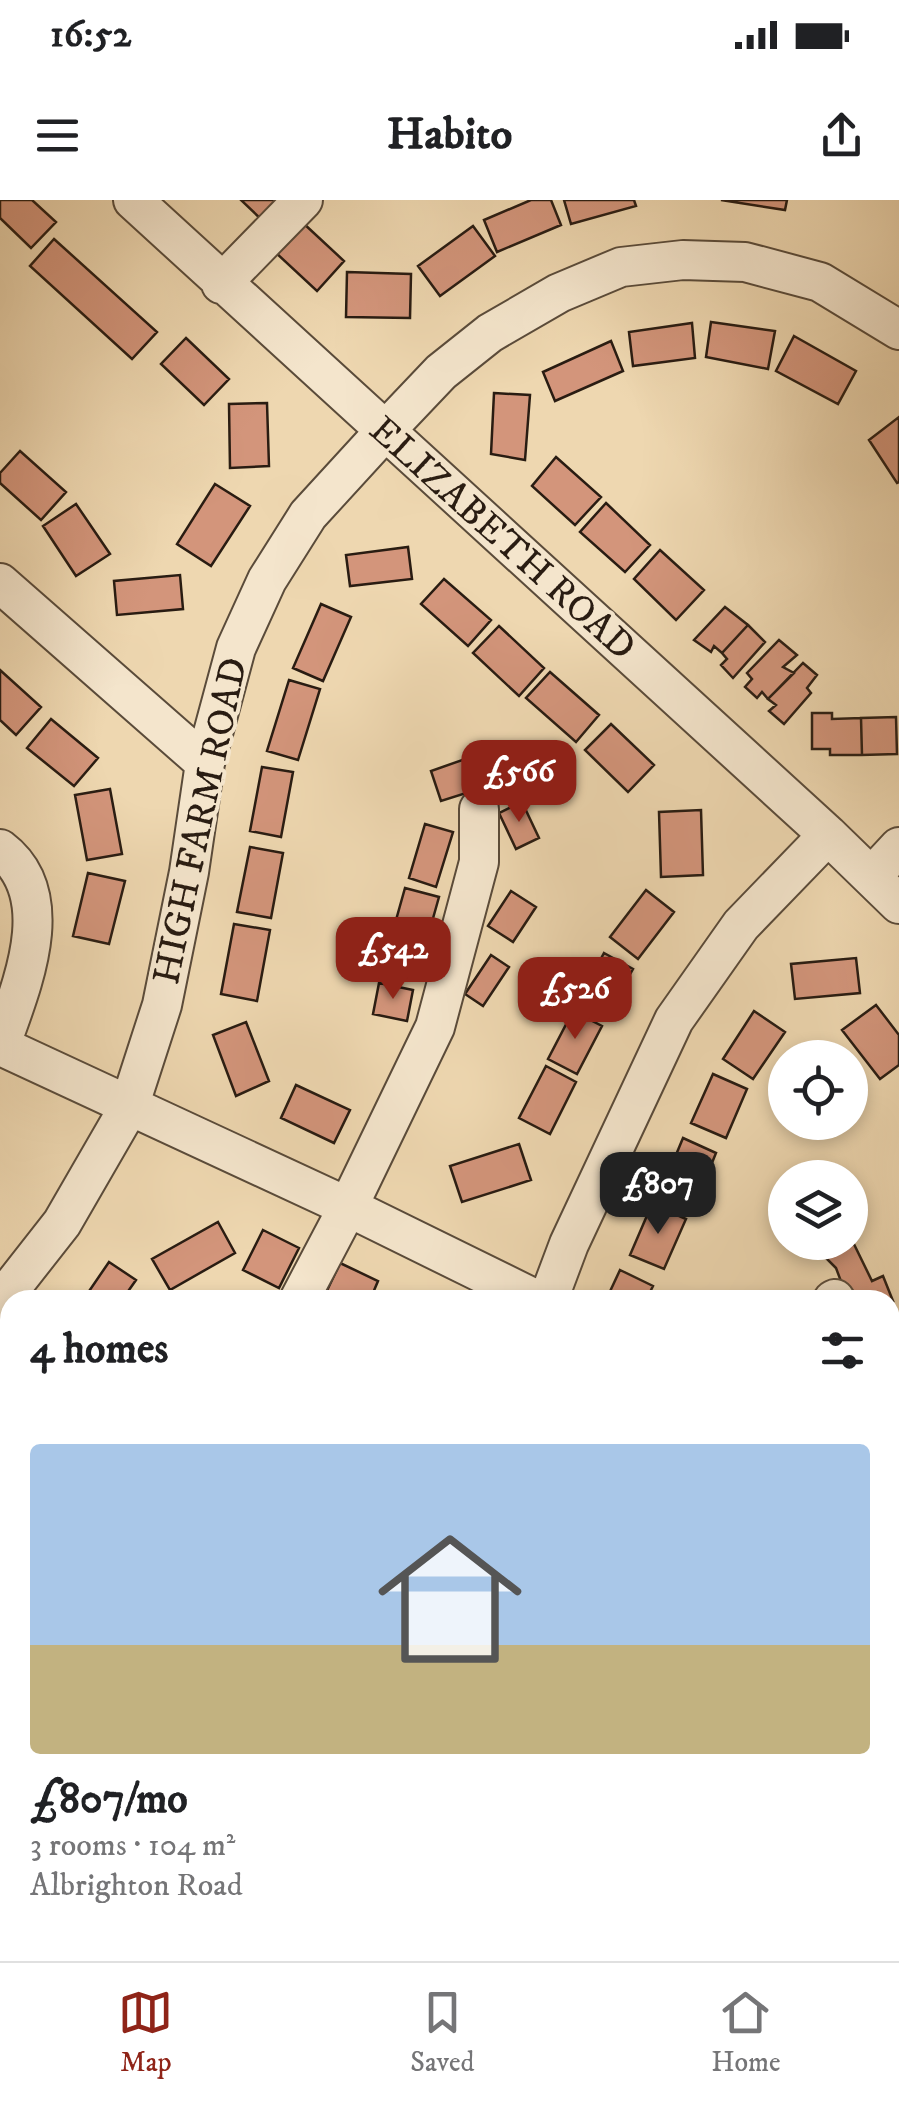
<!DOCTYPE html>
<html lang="en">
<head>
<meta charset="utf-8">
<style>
  :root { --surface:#fff; --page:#f6f6f6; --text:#202124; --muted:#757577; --line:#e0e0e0; --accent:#8f2418 }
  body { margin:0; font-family:"IM FELL DW Pica",serif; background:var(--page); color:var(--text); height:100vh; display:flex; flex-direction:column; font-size:38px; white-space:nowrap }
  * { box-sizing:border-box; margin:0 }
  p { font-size:32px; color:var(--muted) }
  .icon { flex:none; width:55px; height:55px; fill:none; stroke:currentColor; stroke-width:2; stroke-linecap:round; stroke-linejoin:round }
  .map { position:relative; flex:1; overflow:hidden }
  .details { position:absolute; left:0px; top:1090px; width:900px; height:672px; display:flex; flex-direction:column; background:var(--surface); border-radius:30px 30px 0 0; box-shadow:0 5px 15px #0003 }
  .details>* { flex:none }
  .controls { position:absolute; left:768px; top:840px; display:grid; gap:20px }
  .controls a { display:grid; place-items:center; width:100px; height:100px; border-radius:50%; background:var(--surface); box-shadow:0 5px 15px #0003; font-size:50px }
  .price { position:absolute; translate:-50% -85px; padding:0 22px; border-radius:20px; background:var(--accent); color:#fff; font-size:32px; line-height:65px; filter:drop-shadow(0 2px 5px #0008) }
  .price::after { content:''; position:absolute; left:50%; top:60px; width:30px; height:22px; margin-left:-15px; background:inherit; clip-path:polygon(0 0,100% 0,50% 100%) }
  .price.active { background:#222; color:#fff }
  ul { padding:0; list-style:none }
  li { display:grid; align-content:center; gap:20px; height:530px; padding:0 30px }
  li span { display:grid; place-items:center; height:310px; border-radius:10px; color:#555 }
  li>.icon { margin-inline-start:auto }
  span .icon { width:180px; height:180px; fill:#fffc; stroke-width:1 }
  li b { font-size:42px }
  h2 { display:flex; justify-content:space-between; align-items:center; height:120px; padding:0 30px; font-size:42px }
  .status { display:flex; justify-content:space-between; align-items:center; height:70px; padding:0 50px; background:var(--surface); direction:ltr }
  .status svg { height:28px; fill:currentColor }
  header { display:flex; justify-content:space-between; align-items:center; height:130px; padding:0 30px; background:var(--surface); font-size:45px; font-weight:700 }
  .tab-bar { display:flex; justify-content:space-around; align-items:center; height:140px; border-top:2px solid var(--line); background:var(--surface); font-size:28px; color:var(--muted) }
  .tab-bar a { display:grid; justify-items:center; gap:5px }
  .tab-bar .active { color:var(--accent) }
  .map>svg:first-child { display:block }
</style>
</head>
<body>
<div class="status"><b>16:52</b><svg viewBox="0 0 49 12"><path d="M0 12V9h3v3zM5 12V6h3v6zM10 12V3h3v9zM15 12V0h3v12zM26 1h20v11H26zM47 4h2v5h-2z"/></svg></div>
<header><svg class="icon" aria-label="menu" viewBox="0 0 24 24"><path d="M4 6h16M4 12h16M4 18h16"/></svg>Habito<svg class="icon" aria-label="share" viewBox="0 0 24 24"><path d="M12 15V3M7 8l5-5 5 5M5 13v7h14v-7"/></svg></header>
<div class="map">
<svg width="899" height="1761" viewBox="0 0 899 1761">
  <rect width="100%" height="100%" fill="#eed7b0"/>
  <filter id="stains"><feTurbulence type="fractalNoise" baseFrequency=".002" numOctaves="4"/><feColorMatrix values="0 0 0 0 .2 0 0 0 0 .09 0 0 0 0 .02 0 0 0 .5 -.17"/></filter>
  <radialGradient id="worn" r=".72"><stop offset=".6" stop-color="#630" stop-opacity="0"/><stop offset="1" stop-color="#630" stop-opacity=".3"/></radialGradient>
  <path fill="#d3957b" stroke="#291c12" stroke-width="2.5" d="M0,0h32l24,22 -25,26 -31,-30z
    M241,0h44l-21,22z
    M531,0h20l10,25 -64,27 -13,-32z
    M564,0h70l2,6 -65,18z
    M721,0h66l-2,10z
    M302,22l42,39 -27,30 -43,-40z
    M473,26l22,30 -55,40 -22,-30z
    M54,39l103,93 -25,27 -102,-93z
    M347,72l64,2 -1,44 -64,-1z
    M711,122l64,9 -7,38 -62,-12z
    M692,123l3,35 -62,8 -4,-34z
    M794,136l62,35 -18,33 -62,-33z
    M186,138l43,41 -25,26 -43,-41z
    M611,141l12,30 -68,30 -12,-29z
    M494,193l36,2 -5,65 -34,-6z
    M267,203l2,63 -39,2 -1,-64z
    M899,217v65l-2,1 -28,-43z
    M20,251l46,41 -25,28 -41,-37v-10z
    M556,257l45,40 -26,28 -43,-39z
    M215,284l35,22 -39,60 -34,-22z
    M606,303l44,42 -25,27 -45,-40z
    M76,304l34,50 -34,22 -33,-50z
    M408,347l4,32 -62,7 -4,-31z
    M660,350l44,40 -28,30 -42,-41z
    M180,375l3,34 -66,6 -3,-34z
    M444,379l47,41 -23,26 -47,-42z
    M321,404l30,13 -28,64 -30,-13z
    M725,407l23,18 -26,28 -8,-7 -3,6 -17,-12z
    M748,425l17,17 -32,36 -12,-13 6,-6 -5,-6z
    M499,426l45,42 -25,28 -46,-43z
    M779,440l18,15 -14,12 11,6 -26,26 -6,-7 -5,6 -12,-11 7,-8 -5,-6z
    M803,463l14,12 -10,13 4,5 -27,31 -15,-13 7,-6 -8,-6z
    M0,470l41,37 -25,28 -16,-15z
    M550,472l49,43 -23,27 -50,-44z
    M289,480l31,9 -22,71 -31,-9z
    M812,513h20v6l29,-1 1,37h-32v-6h-18z
    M896,517l1,37 -35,1 -1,-37z
    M51,519l47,39 -24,28 -47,-38z
    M611,524l43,41 -26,27 -43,-42z
    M468,558l11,31 -38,12 -10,-30z
    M262,567l31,5 -12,65 -31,-6z
    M110,589l12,65 -35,6 -12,-65z
    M522,602l17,36 -23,11 -17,-36z
    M701,610l2,65 -42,2 -2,-65z
    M425,624l28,8 -17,55 -27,-9z
    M250,647l33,6 -12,65 -34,-6z
    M88,673l37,8 -16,63 -36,-8z
    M405,688l34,9 -9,32 -34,-9z
    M646,690l28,22 -36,47 -28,-22z
    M511,691l25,16 -23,35 -25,-16z
    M234,724l36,6 -13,71 -36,-7z
    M393,741l30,8 -8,31 -31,-8z
    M604,753l29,16 -26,46 -28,-15z
    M491,755l18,12 -26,39 -18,-12z
    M856,758l4,35 -65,6 -4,-35z
    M379,783l34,7 -6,31 -34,-7z
    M876,805l23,30v30l-19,14 -38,-49z
    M573,811l29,15 -25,48 -29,-15z
    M754,811l31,21 -32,47 -30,-20z
    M246,822l23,59 -33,15 -23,-61z
    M546,866l30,16 -26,52 -31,-16z
    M713,874l34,15 -21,49 -35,-15z
    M296,885l54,25 -16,33 -53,-25z
    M683,938l33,15 -21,52 -34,-14z
    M519,944l12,36 -69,22 -12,-36z
    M652,1004l34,15 -22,50 -34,-14z
    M218,1022l17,31 -65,37 -18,-31z
    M263,1030l36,18 -20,40 -36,-18z
    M850,1036l22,45 11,-5 10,25 -45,-1 -12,-32 -15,-15 10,-11h19z
    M109,1062l27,18 -14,20h-39z
    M340,1063l38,18 -8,19 -47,-1z
    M620,1070l33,16 -7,14h-40z
    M10,1195v46l-10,10v-46z
    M899,1233v124l-9,3v-123z
    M0,1462l8,10 2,-2v35l-10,8z
    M899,1491v39l-9,1v-38z
    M899,1655v78l-9,2v-79z
    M155,1752h38l1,5 -11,4h-24z
    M273,1752h30l5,9h-31z
    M353,1752h59l5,9h-60z
    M590,1752h44l1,9h-43z"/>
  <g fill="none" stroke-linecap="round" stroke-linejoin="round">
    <defs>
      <path id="minor" d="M133,0l695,635 71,69
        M221,84l82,-84
        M0,383l205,180
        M0,649c62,47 20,140 0,198
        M872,676l27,-29
        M1,846l347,161 189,93
        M299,1100l49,-93 87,-180 44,-165v-53
        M548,1100l21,-56 105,-224 67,-95 87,-90
        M833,1100l2,-1
        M0,1102l62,-79 67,-116 33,-102 27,-133 16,-109 31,-115 31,-68 41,-65 76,-83 57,-60 49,-39 69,-40 62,-26 62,-7 62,2 75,20 79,48
        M890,1602l9,-2
        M0,1664l10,14
        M62,1752l6,9
        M331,1752l5,9
        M710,1752l2,9"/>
    </defs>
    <use href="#minor" stroke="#5a4b3a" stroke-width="42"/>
    <use href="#minor" stroke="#f4e5cc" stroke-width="38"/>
  </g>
  <g text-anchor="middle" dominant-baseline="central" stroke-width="8" stroke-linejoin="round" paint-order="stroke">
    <g font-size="38" fill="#291c12" stroke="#f4e5cc">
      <text transform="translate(502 339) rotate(42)">ELIZABETH ROAD</text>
      <text transform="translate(201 621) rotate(-78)">HIGH FARM ROAD</text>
    </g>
  </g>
  <rect width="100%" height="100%" filter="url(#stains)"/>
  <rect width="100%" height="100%" fill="url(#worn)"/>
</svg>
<div class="controls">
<a><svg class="icon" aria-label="locate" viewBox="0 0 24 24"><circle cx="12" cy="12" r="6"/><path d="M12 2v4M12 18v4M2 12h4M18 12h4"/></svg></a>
<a><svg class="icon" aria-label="layers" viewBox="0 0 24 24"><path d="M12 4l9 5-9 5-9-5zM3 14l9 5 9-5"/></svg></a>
</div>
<b class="price" style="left:519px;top:625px">£566</b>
<b class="price" style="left:393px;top:802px">£542</b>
<b class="price" style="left:575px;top:842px">£526</b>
<b class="price active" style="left:658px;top:1037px">£807</b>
<section class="details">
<h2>4 homes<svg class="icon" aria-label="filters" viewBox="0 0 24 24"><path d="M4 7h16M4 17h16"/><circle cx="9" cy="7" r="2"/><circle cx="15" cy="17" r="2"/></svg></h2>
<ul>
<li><span style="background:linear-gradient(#a9c7e8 65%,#c2b280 0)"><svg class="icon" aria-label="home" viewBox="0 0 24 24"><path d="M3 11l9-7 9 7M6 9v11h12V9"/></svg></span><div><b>£807/mo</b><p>3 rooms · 104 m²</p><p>Albrighton Road</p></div></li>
</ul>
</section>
</div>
<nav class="tab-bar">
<a class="active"><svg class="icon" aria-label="map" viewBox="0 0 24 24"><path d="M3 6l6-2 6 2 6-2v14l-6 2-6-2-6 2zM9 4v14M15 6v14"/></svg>Map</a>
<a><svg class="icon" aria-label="saved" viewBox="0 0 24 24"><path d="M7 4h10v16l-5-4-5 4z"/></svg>Saved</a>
<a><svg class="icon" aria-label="home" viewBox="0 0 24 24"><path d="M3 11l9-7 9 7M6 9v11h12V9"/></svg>Home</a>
</nav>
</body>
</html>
